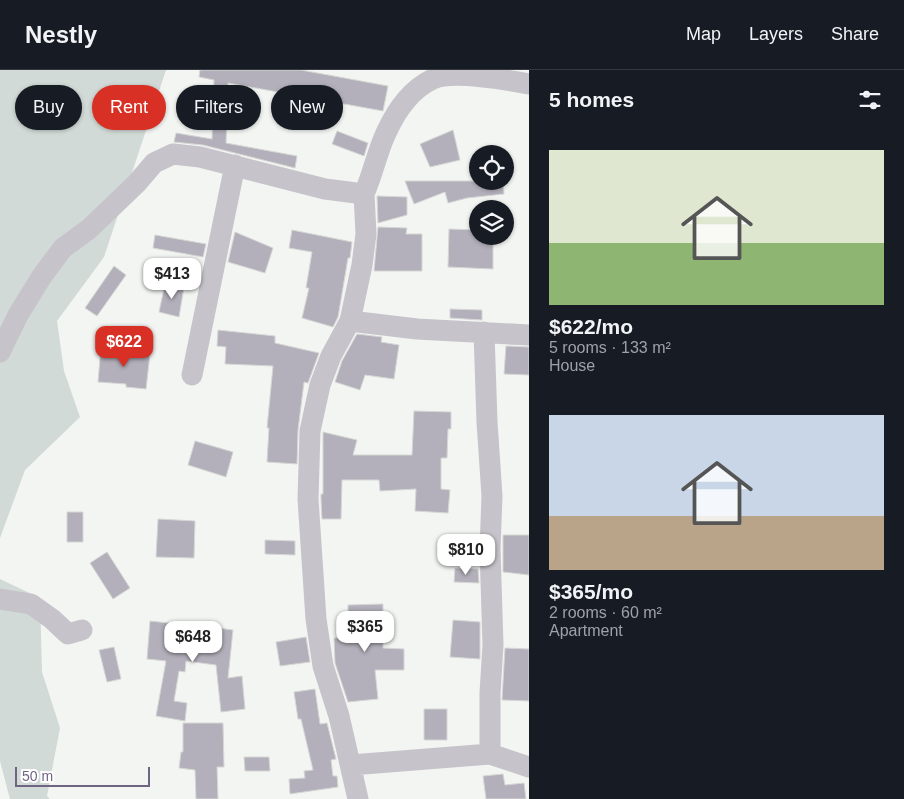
<!DOCTYPE html>
<html lang="en">
<head>
<meta charset="utf-8">
<style>
  :root { --surface:#171b24; --page:#242831; --text:#f1f3f6; --muted:#9ea1a6; --line:#363941; --accent:#d93025 }
  body { margin:0; font-family:Helvetica,sans-serif; background:var(--page); color:var(--text); height:100vh; display:flex; flex-direction:column; font-size:19px; white-space:nowrap }
  * { box-sizing:border-box; margin:0 }
  p { font-size:16px; color:var(--muted) }
  .icon { flex:none; width:28px; height:28px; fill:none; stroke:currentColor; stroke-width:2; stroke-linecap:round; stroke-linejoin:round }
  .map { position:relative; flex:1; overflow:hidden }
  .details { display:flex; flex-direction:column; background:var(--surface); width:375px }
  .details>* { flex:none }
  .hud { position:absolute; left:15px; top:15px; width:439px; height:45px; display:flex; gap:10px }
  .fabs { position:absolute; left:469px; top:75px; display:grid; gap:10px }
  .fabs a { display:grid; place-items:center; width:45px; height:45px; border-radius:50%; background:var(--surface); box-shadow:0 1px 4px #0004; font-size:25px }
  .scale { position:absolute; left:15px; bottom:12px; width:135px; box-sizing:border-box; padding-left:5px; border:2px solid #706483; border-top:0; font-size:14px; line-height:18px; white-space:nowrap; color:#706483; -webkit-text-stroke:4px #fff; paint-order:stroke }
  .price { position:absolute; translate:-50% -42px; padding:0 11px; border-radius:10px; background:#fff; color:#222; font-size:16px; line-height:32px; filter:drop-shadow(0 1px 2px #0008) }
  .price::after { content:''; position:absolute; left:50%; top:30px; width:15px; height:11px; margin-left:-8px; background:inherit; clip-path:polygon(0 0,100% 0,50% 100%) }
  .price.selected { background:var(--accent); color:#fff }
  ul { padding:0; list-style:none }
  li { display:grid; align-content:center; gap:10px; height:265px; padding:0 20px }
  li span { display:grid; place-items:center; height:155px; border-radius:0px; color:#555 }
  li>.icon { margin-inline-start:auto }
  span .icon { width:90px; height:90px; fill:#fffc; stroke-width:1 }
  li b { font-size:21px }
  h2 { display:flex; justify-content:space-between; align-items:center; height:60px; padding:0 20px; font-size:21px }
  .chip { padding:0 18px; border-radius:22px; background:var(--surface); box-shadow:0 1px 4px #0004; font-size:18px; line-height:45px }
  .chip.selected { background:var(--accent); color:#fff }
  header { display:flex; align-items:center; gap:30px; box-sizing:border-box; height:70px; padding:0 25px; background:var(--surface); border-bottom:1px solid var(--line) }
  header strong { font-size:24px }
  nav { display:flex; gap:28px; margin-inline-start:auto; font-size:18px }
  main { display:flex; flex:1; min-height:0 }
  .map>svg:first-child { display:block }
</style>
</head>
<body>
<header>
<strong>Nestly</strong>
<nav><a>Map</a><a>Layers</a><a>Share</a></nav>
</header>
<main>
<div class="map">
<svg width="529" height="729" viewBox="0 0 529 729">
  <rect width="100%" height="100%" fill="#f2f5f2"/>
  <path fill="#d1dad6" d="M0,0h166l-62,187 -47,64 7,50 16,46 -55,53 -25,68z
    M0,509l40,19 2,74 18,56 -13,68 3,3h-40l-10,-38z"/>
  <path fill="#b3b0bb" stroke="#d5d7d4" d="M200,0h101l87,16 -5,25 -155,-28 -2,60 71,13 -2,12 -92,-23 -29,-3 2,-9 36,6 2,-59 -15,-3z
    M453,60l7,30 -30,7 -10,-23z
    M337,61l31,12 -4,13 -32,-12z
    M405,111h98l1,13 -37,4 -19,5 -3,-11 -31,12z
    M377,126l30,1v18l-29,8z
    M378,157l29,1 -1,6h16v37h-48z
    M449,159l29,1v6h15v33l-45,-2z
    M292,160l60,12 -2,16h-2l-10,59 -5,10 -31,-9 7,-30h-3l6,-36 -23,-4z
    M235,162l38,16 -8,25 -37,-11z
    M155,165l51,9 -3,13 -50,-9z
    M114,196l12,9 -29,41 -12,-8z
    M165,214l19,3 -5,30 -20,-5z
    M450,239l32,1v10l-32,-2z
    M218,260l57,6v7l44,10 -11,30 -4,-1 -6,48 -1,34 -30,-2 2,-34h-2l6,-62 -48,-2 1,-17 -9,-1z
    M357,264l25,3 -1,5 18,3 -5,34 -29,-4 -5,15 -25,-8 7,-21z
    M101,276l14,1v4l35,3 -4,35 -20,-2v-3l-28,-2z
    M506,276l23,1v28l-25,-1z
    M414,341l37,1v17h-3l-1,29h-6v31l9,1 -2,23 -33,-2 1,-22 -36,2 -1,-11h-37l-1,39h-19l-1,-20v-5h2v-62l34,8 -4,15h59z
    M195,371l38,11 -7,25 -38,-12z
    M67,442h16v30h-16z
    M158,449l37,2 -1,37 -38,-1z
    M503,465h26v40l-26,-3z
    M265,470l30,1v14l-30,-1z
    M107,482l23,36 -17,11 -23,-36z
    M455,498l23,1 1,14 -25,-1z
    M383,534v44l21,1v21h-29l3,29 -30,3 -13,-39 -1,-25h14v-33z
    M453,550l27,2v37l-30,-2z
    M150,551l37,4 1,-3 14,2v2l31,4 -5,48 14,-2 3,33 -24,3 -5,-47 -30,-4 -1,11 -6,-1 -5,30 13,2 -2,18 -29,-5 10,-55 -19,-2z
    M306,567l4,25 -30,4 -4,-24z
    M114,577l7,32 -14,3 -8,-32z
    M505,578l24,1v52l-27,-1z
    M315,619l5,35 7,-1 9,36 -5,1 2,16h4l1,11 -48,7 -1,-15 16,-1 -1,-7 9,-1 -12,-51h-3l-4,-27z
    M424,639h23v31h-23z
    M183,653h40l1,44h-7l1,32h-22l-1,-29 -16,-2 2,-16h2z
    M244,687h25l1,14h-25z
    M503,704l2,11 19,-2 2,16h-40l-3,-23z"/>
  <g fill="none" stroke-linecap="round" stroke-linejoin="round">
    <path stroke="#c6c3ca" stroke-width="21" d="M350,251l67,8 112,6
      M484,262l3,90 5,74 -2,53 3,96 -3,48v61
      M0,282l18,-37 24,-39 21,-28 26,-19 48,-46 17,-20 19,-9 27,3 125,32 39,5c9,-20 13,-42 22,-61 10,-22 25,-44 47,-54 20,-9 74,1 96,5
      M192,305l43,-210
      M0,529l31,5 21,15 16,15 14,-4
      M351,695l139,-11 39,13
      M358,729l-19,-83 -16,-50 -7,-47 -8,-120 2,-68 10,-46 11,-29 19,-35 12,-56 4,-31 -2,-40"/>
  </g>
</svg>
<div class="fabs">
<a><svg class="icon" aria-label="locate" viewBox="0 0 24 24"><circle cx="12" cy="12" r="6"/><path d="M12 2v4M12 18v4M2 12h4M18 12h4"/></svg></a>
<a><svg class="icon" aria-label="layers" viewBox="0 0 24 24"><path d="M12 4l9 5-9 5-9-5zM3 14l9 5 9-5"/></svg></a>
</div>
<div class="scale">50 m</div>
<b class="price" style="left:172px;top:230px">$413</b>
<b class="price selected" style="left:124px;top:298px">$622</b>
<b class="price" style="left:466px;top:506px">$810</b>
<b class="price" style="left:365px;top:583px">$365</b>
<b class="price" style="left:193px;top:593px">$648</b>
<div class="hud">
<a class="chip">Buy</a>
<a class="chip selected">Rent</a>
<a class="chip">Filters</a>
<a class="chip">New</a>
</div>
</div>
<section class="details">
<h2>5 homes<svg class="icon" aria-label="filters" viewBox="0 0 24 24"><path d="M4 7h16M4 17h16"/><circle cx="9" cy="7" r="2"/><circle cx="15" cy="17" r="2"/></svg></h2>
<ul>
<li><span style="background:linear-gradient(#dfe7d0 60%,#8fb573 0)"><svg class="icon" aria-label="home" viewBox="0 0 24 24"><path d="M3 11l9-7 9 7M6 9v11h12V9"/></svg></span><div><b>$622/mo</b><p>5 rooms · 133 m²</p><p>House</p></div></li>
<li><span style="background:linear-gradient(#c9d6e8 65%,#b9a48a 0)"><svg class="icon" aria-label="home" viewBox="0 0 24 24"><path d="M3 11l9-7 9 7M6 9v11h12V9"/></svg></span><div><b>$365/mo</b><p>2 rooms · 60 m²</p><p>Apartment</p></div></li>
</ul>
</section>
</main>
</body>
</html>
